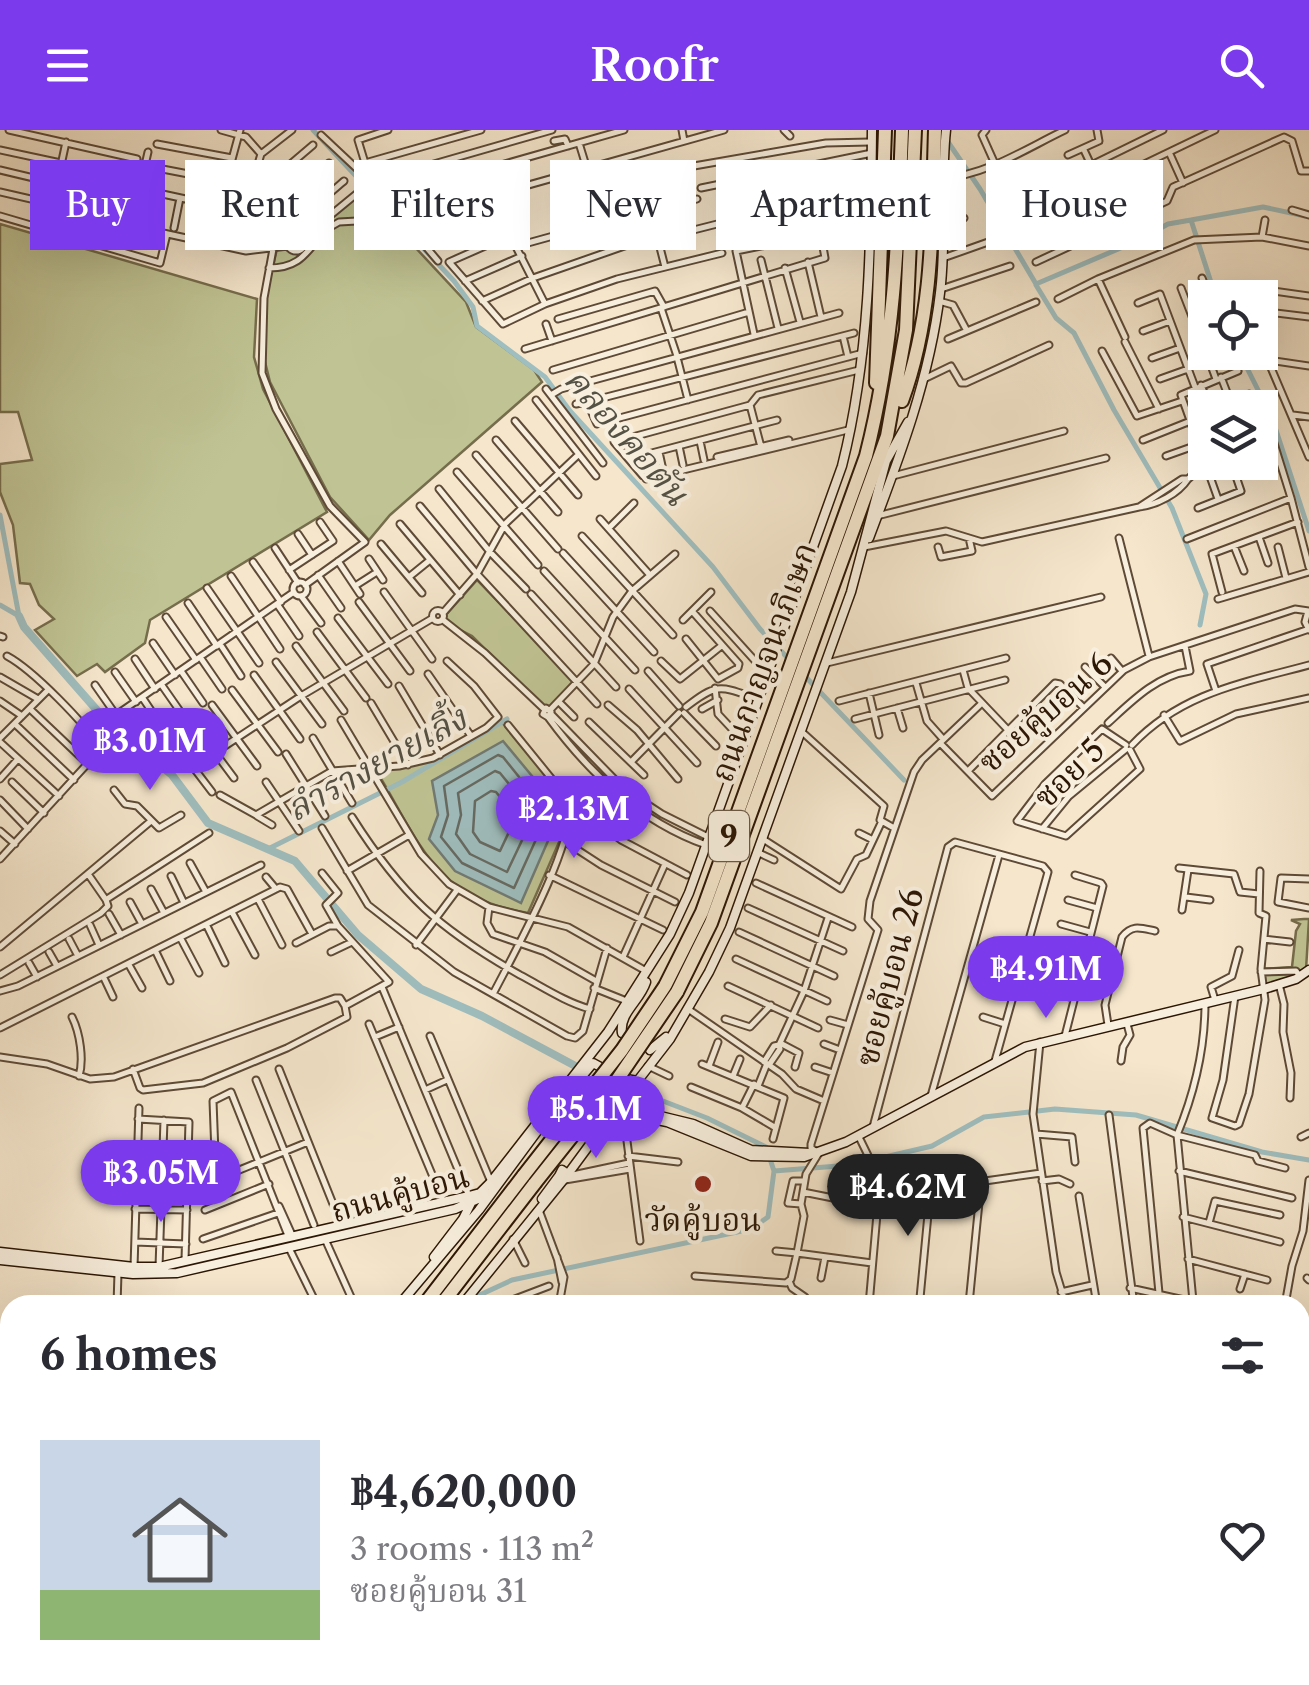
<!DOCTYPE html>
<html lang="en">
<head>
<meta charset="utf-8">
<style>
  :root { --surface:#fff; --page:#f7f7f7; --text:#2b2b33; --muted:#7c7c81; --line:#e1e1e2; --accent:#7c3aed }
  body { margin:0; font-family:"Libre Caslon Text","Noto Serif Thai",serif; background:var(--page); color:var(--text); height:100vh; display:flex; flex-direction:column; font-size:38px; white-space:nowrap }
  * { box-sizing:border-box; margin:0 }
  p { font-size:32px; color:var(--muted) }
  .icon { flex:none; width:55px; height:55px; fill:none; stroke:currentColor; stroke-width:2; stroke-linecap:round; stroke-linejoin:round }
  .map { position:relative; flex:1; overflow:hidden }
  .sheet { position:absolute; left:0px; top:1165px; width:1310px; height:390px; display:flex; flex-direction:column; background:var(--surface); border-radius:30px 30px 0 0; box-shadow:0 10px 40px #0002 }
  .sheet>* { flex:none }
  .hud { position:absolute; left:30px; top:30px; width:1250px; height:90px; display:flex; gap:20px }
  .tools { position:absolute; left:1188px; top:150px; display:grid; gap:20px }
  .tools a { display:grid; place-items:center; width:90px; height:90px; border-radius:0px; background:var(--surface); box-shadow:0 10px 40px #0002; font-size:50px }
  .price { position:absolute; translate:-50% -85px; padding:0 22px; border-radius:35px; background:var(--accent); color:#fff; font-size:32px; line-height:65px; filter:drop-shadow(0 2px 5px #0008) }
  .price::after { content:''; position:absolute; left:50%; top:60px; width:30px; height:22px; margin-left:-15px; background:inherit; clip-path:polygon(0 0,100% 0,50% 100%) }
  .price.current { background:#222; color:#fff }
  ul { padding:0; list-style:none }
  li { display:flex; align-items:center; gap:30px; height:250px; padding:0 40px }
  li+li { border-top:2px solid var(--line) }
  li span { display:grid; place-items:center; flex:none; width:280px; height:200px; border-radius:0px; color:#555 }
  li>.icon { margin-inline-start:auto }
  span .icon { width:120px; height:120px; fill:#fffc; stroke-width:1 }
  li b { font-size:42px }
  h2 { display:flex; justify-content:space-between; align-items:center; height:120px; padding:0 40px; font-size:42px }
  .tag { padding:0 35px; border-radius:0px; background:var(--surface); box-shadow:0 10px 40px #0002; font-size:35px; line-height:90px }
  .tag.current { background:var(--accent); color:#fff }
  header { display:flex; justify-content:space-between; align-items:center; height:130px; padding:0 40px; background:var(--accent); color:#fff; font-size:45px; font-weight:600 }
  .map>svg:first-child { display:block }
</style>
</head>
<body>
<header><svg class="icon" aria-label="menu" viewBox="0 0 24 24"><path d="M4 6h16M4 12h16M4 18h16"/></svg>Roofr<svg class="icon" aria-label="search" viewBox="0 0 24 24"><circle cx="10" cy="10" r="6"/><path d="M15 15l6 6"/></svg></header>
<div class="map">
<svg width="1309" height="1555" viewBox="0 0 1309 1555">
  <rect width="100%" height="100%" fill="#f5e6cc"/>
  <filter id="stains"><feTurbulence type="fractalNoise" baseFrequency=".002" numOctaves="4"/><feColorMatrix values="0 0 0 0 .2 0 0 0 0 .09 0 0 0 0 .02 0 0 0 .5 -.17"/></filter>
  <radialGradient id="worn" r=".72"><stop offset=".6" stop-color="#630" stop-opacity="0"/><stop offset="1" stop-color="#630" stop-opacity=".3"/></radialGradient>
  <path fill="#c0c494" stroke="#766d4c" stroke-width="2.5" d="M362,60l104,112 10,25 58,43 8,12 -152,133 -21,25 -39,-43 -60,-115 -6,-24 2,-63 11,-46h8l8,4 12,-3 3,-11z
    M0,94l257,75 -3,58 9,32 64,123 -177,108 -5,23 -40,29 -8,-8 -20,12 -42,-46 19,-11 -15,-14 -9,-21 -10,-1 -7,-58 -13,-33v-28l32,-4 -14,-48h-18z
    M477,450l101,104 -28,23h-6l-72,-71 -27,-14v-6z
    M500,590l69,82 -2,22 -39,89c-94,-15 -107,-69 -151,-141l54,-11 25,-12z
    M1304,789h5l-3,51 -42,18 -3,-19 31,-2 4,-36 4,-7 -9,-4z"/>
  <path fill="#9fbebf" stroke="#717b74" stroke-width="2.5" d="M503,611l58,70 -40,92 -66,-32 -26,-32 9,-24 -6,-34z"/>
  <g fill="none" stroke-linecap="round" stroke-linejoin="round">
    <path stroke="#666a62" stroke-width="2.5" d="M498,625l5,2 45,56 -34,75 -52,-25 -21,-26 7,-22 -4,-29z
      M495,641l5,2 34,42 -27,57 -37,-18 -14,-20 5,-19 -3,-22z
      M491,661l5,1 20,25 -16,34 -20,-9 -7,-10 2,-31z"/>
    <path stroke="#9fbebf" stroke-width="5" d="M313,0l141,151 19,26 4,19 68,51 25,34 143,156 47,62 144,151
      M946,9l34,50 56,95 101,-43 31,-17 23,-4 25,78
      M1191,90l72,-13 42,9
      M1036,155l20,33 18,15 40,77 58,98 34,86 -6,31
      M1239,222l33,66 37,113
      M0,385l19,101
      M0,475l19,11
      M268,719l134,-67 105,-63
      M774,1041l77,-6 81,-19 52,-29 71,-8 81,6 126,37 47,8
      M458,1175l54,-25 239,-51 17,-12 6,-46 -8,-24 -59,-29 -88,-34
      M0,1258h10
      M0,1297l10,-8
      M1300,1308l9,-10
      M0,1464h10
      M1119,1555l13,-10"/>
    <path stroke="#9fbebf" stroke-width="8" d="M19,486l5,11 85,97 63,51 36,48 87,38 63,74 63,54 61,27 99,53"/>
    <defs>
      <path id="street" d="M9,0l128,29
        M221,0l25,7 15,17
        M388,0l-30,10 7,23 116,-33
        M682,0l2,11
        M784,0l6,6
        M986,0l-4,5 13,29
        M321,5l50,47 67,79
        M554,11l11,-2 3,7
        M579,13l8,26
        M157,14l75,14
        M0,20l131,28
        M1084,20l15,32
        M148,22l-17,74 115,25 42,-5
        M1169,22l14,31
        M1068,25l31,-14 -2,-11
        M1145,34l9,24
        M152,37l73,14
        M0,40l126,30
        M752,47l3,24
        M944,48c43,-3 83,-30 121,-48
        M254,52l19,-3 40,-34
        M701,58l171,-35
        M144,60l74,16
        M0,62l122,28
        M1086,62l129,-62
        M1022,69l141,-69
        M658 77a5 5 0 1 1 10 0a5 5 0 1 1-10 0Z
        M219,72c57,11 69,-4 110,-39
        M664,72l6,-24
        M567,75l103,-27 24,-12 132,-23 44,-1
        M269,76l6,24
        M668,76l29,-7
        M245,77l16,-53 31,-24
        M1292,80l17,5
        M0,86l160,47 7,-29
        M411,88l9,-30 204,-58
        M738,89l133,-26
        M149,93l7,-30
        M943,95l21,-7
        M214,97c64,13 83,-5 130,-46
        M174,98l6,-30
        M655,98l10,39
        M47,100l19,-88
        M287 112a9 9 0 1 1 18 0a9 9 0 1 1-18 0Z
        M212,103l28,-103
        M198,105l7,-32
        M304,107l67,-55 181,-52
        M1262,107l3,-17
        M658,109l71,-18
        M517,116l141,-39
        M273,119l-9,49 -2,75 14,36 54,97 35,36 -60,43
        M943,128l48,-17
        M761,130l17,68
        M808,132l13,55
        M1036,132l131,-61 6,-14 111,-50 8,4 9,30h8
        M269,138c43,0 40,-32 70,-46l72,-4 313,-88
        M785,138l15,54
        M1202,148l8,20
        M1098,149l27,58
        M465,151l57,-25
        M1181,158l24,62
        M941,159l69,-23
        M1242,168l-4,-12 71,10
        M1058,169l40,-20 96,-39 68,-3 47,9
        M482,171l51,-23 103,-36 19,-14 6,-16
        M939,171l14,4 14,26 69,-29
        M1138,173l22,-9 35,93
        M545,174l-35,-69 -61,27 54,62 42,-20 72,-25 105,-26
        M661,178l16,48
        M1260,181l49,6
        M558,189l97,-28 9,16
        M546,194l6,17
        M1143,201l27,-10
        M854,203l-267,69 10,22 266,-71
        M754,204l-18,-83 116,-23 8,-14 11,-3
        M843,206l5,21
        M948,209l19,-8
        M1125,212l34,67
        M1260,212l49,115
        M525,219l300,-91 -4,-22
        M1102,221l35,65 45,-15
        M1206,222l10,27
        M1152,228l28,-10
        M1268,230l41,6
        M678,231l10,39
        M553,240l196,-58
        M1221,247l12,31
        M924,249l27,-13 10,17h5l83,-38
        M1160,249l28,-10
        M1201,255l9,23
        M546,259l57,74
        M551,265l10,-6 278,-76
        M536,270l60,76
        M1231,272l18,-8
        M576,274l11,-2
        M750,275l11,42
        M1293,285l16,2
        M515,291l63,74
        M1269,297l22,71
        M496,310l62,72
        M1143,310l45,-18
        M700,311l4,19
        M679,316l4,19
        M659,322l4,18
        M476,325l82,94
        M1166,326l31,-11
        M717,327l72,-17
        M1260,327l17,-4
        M629,329l148,-39
        M457,342l81,93
        M643,346l-29,-34 136,-37 8,-10 101,-25
        M893,346l171,-45
        M646,349l202,-49
        M1182,349h6c-10,15 -31,26 -49,28z
        M1188,349l16,-14
        M439,359l51,63 36,37
        M1218,369l-37,-104 57,-24 -7,-19
        M420,376l57,68 120,130
        M1198,378l43,-17 -10,-29
        M877,386l229,-58
        M600,389l49,55
        M400,394l60,71
        M609,398l25,-25
        M298,404l14,21
        M582,406l91,99
        M1259,407l9,26
        M1119,408l30,118
        M1187,409l104,-41 18,69
        M381,414l41,49
        M1234,416l10,25
        M864,417l82,-16 36,11 157,-35
        M938,417l3,10 31,-6 -3,-13
        M1278,417l8,31
        M275,418l23,35
        M563,423l91,99
        M369,429l14,21
        M338,431l22,33
        M253,432l28,40
        M289,440l44,-29 -13,-19
        M544,441l91,99
        M318,445l23,33
        M231,446l49,73
        M409,447l21,-17
        M293 459a7 7 0 1 1 14 0a7 7 0 1 1-14 0Z
        M355,456l22,-14
        M207,458l52,75
        M384,462l48,67
        M1222,462l-10,-38 86,-32
        M531,464l85,93
        M301,466l20,27
        M1218,469l91,-27
        M359,472l51,69
        M188,473l29,43
        M277,474l22,32
        M432.5 486a5.5 5.5 0 1 1 11 0a5.5 5.5 0 1 1-11 0Z
        M692,481l47,53 -1,4 -20,11
        M710,481l57,63
        M1308,481l-3,11 4,8
        M443,483l34,-39 28,-50 73,-69
        M166,487l30,43
        M338,488l50,66
        M443,490l42,33 59,56
        M683,490l28,-28
        M317,502l49,66
        M0,506l3,1
        M686,509l32,40
        M153,513l22,32
        M220,514l21,32
        M296,516l48,65
        M200,527l22,32
        M1111,528l11,13
        M135,529l20,30
        M661,531l19,18 40,-32
        M276,532l46,62
        M827,533l274,-66
        M1085,537l19,19
        M963,540l5,18 39,41
        M181,541l22,32
        M648,541l31,35
        M115,542l21,30
        M428,544l43,62
        M254,545l46,64
        M0,547l38,22
        M916,553l11,38 16,18
        M161,554l23,33
        M95,555l21,30 178,-123
        M399,556l41,69
        M715,558l3,26 14,15
        M629,559l68,74
        M232,560l46,62
        M1216,561l-9,-27 102,-35
        M869,563l10,42
        M142,567l22,33
        M0,571l22,15
        M839,571l167,-43
        M559,572l15,15
        M371,573l37,62
        M212,575l45,61
        M608,575l29,25 41,49
        M686,577c32,-25 34,-21 72,-8
        M546,578l5,4 -3,5 -5,-3z
        M897,578l6,20
        M30,579l59,56
        M702,579l16,-9
        M124,580l22,31
        M550,580l44,-46 19,-47 19,-26 43,-37
        M684,583l32,33
        M551,584l73,75 38,25 46,23
        M1164,585l16,26 56,-27 73,-16
        M548,587c41,56 91,104 158,128
        M190,589l44,59
        M855,589l150,-39
        M341,590l80,134 28,30 40,23 79,20 78,44
        M589,592l55,53
        M1108,593c24,-22 48,-47 82,-52l-5,-25
        M15,594l59,56
        M508,595l60,74 53,41 66,35
        M801,601l83,75 -4,14 14,8
        M0,608l47,-47
        M313,608l39,65
        M0,612l59,54
        M163,612l30,25 19,25
        M941,614l51,52 132,-126 25,-13 146,-48 14,2
        M1126,615l-24,-16 -57,55 -28,37 49,15 74,-67 -10,-19
        M1132,615c49,-52 110,-62 177,-80
        M286,624l39,62
        M632,631l47,-48
        M193,637l108,-71 132,-78
        M968,641l87,-88 5,1 22,22
        M0,649l18,-20
        M12,652l32,31
        M266,652l33,49
        M114,660l11,14 12,2 22,22 22,-13
        M220,665l36,20 76,-44 67,-5 34,-8 53,-30 12,-11 -24,-31 -27,-25
        M0,670l28,29
        M257,686l15,9
        M352,687c50,79 87,112 168,158 23,12 45,27 70,34
        M322,698l46,77 86,67 113,64 8,2 8,-7 24,-83
        M1042,699l27,-33 57,-47
        M0,701l15,13
        M859,703l14,7
        M763,709l78,50 16,-30 9,-4 16,-34
        M564,711l37,24 74,37
        M759,723l15,7
        M0,729l101,-110c-15,-25 -68,-79 -94,-93
        M190,733l16,29
        M1179,738l55,6 6,18 19,2
        M347,741l62,-36
        M322,743l16,20 -12,12 12,21
        M88,744l18,26
        M549,745l114,55
        M171,746l13,27
        M266,747l10,12
        M1309,749l-28,-1 -3,24 31,6
        M756,753l96,44
        M151,759l13,24
        M1186,767l24,3
        M107,769l102,-66
        M258,769l24,46
        M1068,770l29,8
        M130,772l12,22
        M489,777l-2,16 6,11 52,18 51,29
        M748,778l95,43
        M1182,780l6,-40
        M109,784l12,21
        M233,784l22,41
        M1061,794l29,8
        M90,795l9,20
        M207,796l18,37
        M739,802l95,44
        M69,809l9,17
        M181,809l18,34
        M1264,809l26,3
        M416,815l41,-55
        M0,817l151,-126
        M49,822l8,14
        M156,822l14,29
        M331,822l21,-10
        M1054,823l29,8
        M623,827l42,-93
        M736,829l91,42
        M29,833l8,14
        M129,835l13,23
        M1048,842l29,8
        M1261,842l35,-1 4,5
        M0,845l101,-62 7,-7 -2,-6
        M104,848l9,19
        M1279,854l5,20 -1,28 8,41 -1,25
        M728,856l90,42
        M382,857l87,209
        M594,858l30,12
        M1043,860l30,8
        M0,861l18,-5 243,-121
        M493,864c20,-39 84,-153 76,-192
        M1235,866l-12,84 -11,38 23,8 4,-2 10,-30 16,-94 -4,-31 5,-53 -7,-3 1,-42
        M1215,870l-4,-13 21,-11 7,-26
        M688,879l94,65 14,15 28,12
        M72,887c8,16 12,43 7,59
        M983,887l22,7
        M725,889l25,8 21,-22
        M830,890l18,5
        M369,894l75,179
        M1108,895l-3,-20 17,-68c10,-13 19,-9 33,-6
        M0,898l280,-141 7,2 25,45
        M430,906l61,146
        M1065,906l38,-150 -2,-3 -26,-8
        M375,907l24,-10
        M1040,912l-7,72 23,158 10,33
        M780,913l19,10 -4,14
        M824,914l16,6
        M779,915l25,-54 24,-73
        M0,927l47,7 43,15 24,-2 221,-79h5l5,8 44,-24 -51,-56h-9l-33,17
        M1121,931l2,-14 7,-12 -3,-11
        M764,932l10,-16 5,-1 1,4 -11,16
        M702,934l82,34 -11,41
        M648,936l21,10
        M709,936l9,-24
        M815,937l18,6
        M133,939l7,19 3,2 60,-7 84,-35 60,-31 -2,-11
        M279,939l60,150
        M733,946l7,-17
        M256,950l58,145
        M758,956l8,-20
        M691,957l51,21 34,20
        M425,960l22,-10
        M931,966l68,-241
        M742,978l12,-24
        M626,983l1,28 13,100
        M1109,985l25,190
        M138,989l51,3 -4,138
        M873,997l75,-280 7,-5 88,24 5,6 -53,189
        M1036,1004l36,3 3,25
        M858,1005l22,45 -11,125
        M1301,1007l8,-4
        M628,1026l50,6
        M1179,1041l113,27
        M568,1046l61,-13
        M136,1047l52,1
        M216,1050l-3,-79 18,-9 58,146
        M565,1050l65,-11
        M880,1050l101,7
        M804,1051h-11l-5,22 13,1 5,-30 13,-21 -8,-5v-4l67,-214 -10,-11 2,-18 44,-129 8,-12 60,-57
        M985,1051l56,-8
        M1042,1051l17,-2 11,5
        M205,1054l103,-42
        M803,1062l40,8
        M1079,1066l18,109
        M279,1076l14,31
        M135,1079l52,1
        M205,1080l64,-26
        M539,1080l25,67 -5,28
        M1183,1087l97,25
        M1209,1093l6,-22 65,14
        M203,1109l75,-26
        M325,1109l26,58 -10,8
        M513,1109l12,24
        M135,1112l51,2
        M289,1118l28,57
        M776,1121l21,2 7,-37 -3,-12
        M557,1127l5,25
        M1188,1129l79,21
        M134,1137l5,-159
        M159,1137l5,-147
        M695,1146l91,7 5,-4 6,-26 75,10
        M821,1148l4,-21
        M1307,1148l2,2
        M789,1151l3,7 13,9
        M1130,1158l77,17
        M1240,1159l5,-15
        M1061,1162l31,-7
        M1159,1163l-16,-165 7,-5 27,12c17,-41 28,-87 28,-132
        M920,1168l11,-115
        M1193,1171l-16,-166 78,20 3,6 27,7
        M745,1174l12,1
        M969,1174l12,-122
        M117,1175l1,-32
        M499,1175l50,-19
        M1285,1175l7,-39 11,-35 6,-51
        M1300,1198l9,2
        M1300,1278l9,-53
        M1300,1318l9,-8
        M0,1334h10
        M0,1358l10,-1
        M0,1382l10,-1
        M1300,1383l9,1
        M0,1405h9
        M1300,1407h9
        M0,1429h10
        M1300,1431l9,1
        M1300,1445l9,-3
        M0,1453h10
        M1300,1477l9,-2
        M1300,1482l9,-2
        M0,1484h10
        M0,1511l10,1
        M1300,1520l9,1
        M0,1537h10
        M166,1545l17,8
        M297,1545l57,7 17,-7
        M469,1545l11,4 1,6
        M542,1545l3,10
        M674,1545l30,5
        M808,1545l3,10
        M914,1545l3,10
        M1250,1545l47,10
        M1120,1550l4,-5
        M490,1551l8,4
        M395,1555l2,-10
        M413,1555l2,-10
        M419,1555l2,-10
        M593,1555l2,-10
        M703,1555l2,-10
        M732,1555l28,-10
        M814,1555l34,-10
        M975,1555l32,-10
        M1017,1555l4,-10
        M1081,1555h15
        M1168,1555l2,-10"/>
      <path id="secondary" d="M869,408c30,-79 61,-160 71,-245 7,-54 0,-109 6,-163
        M622,903c-3,-20 18,-32 24,-51
        M650,920l16,-13
        M567,958h16l28,16 82,20 58,26 59,3
        M583,958l-4,-8 14,-17 28,15 16,3
        M619,975l51,-66 39,-67 21,-44 121,-336 35,-131 22,-39
        M610,983l10,-1 47,10 84,34 53,1 42,-15 179,-95 239,-58 32,-10 13,-9
        M562,1040l6,4 -4,5 -5,-3z
        M568,1044l28,-38 15,-27
        M542,1069l17,-23
        M0,1122l134,15h25l310,-71 11,-3 11,-11 117,-150 62,-98 19,-41 153,-427c28,-110 29,-223 30,-336
        M434,1127l29,-38 8,-16
        M0,1130l133,14 44,-1 278,-64 34,-15
        M399,1175l80,-95 65,-88 12,-4
        M462,1175l102,-126
        M182,1555l5,-10
        M240,1555l5,-10"/>
      <path id="highway" d="M876,253l9,-253
        M902,271c32,-87 30,-180 33,-271
        M665,856l37,-74 164,-456c28,-110 32,-212 36,-326
        M677,862l34,-69 176,-487 19,-106 9,-200
        M424,1175l100,-130
        M441,1175l94,-122
        M204,1555l6,-10
        M218,1555l5,-10"/>
    </defs>
    <use href="#street" stroke="#5e4a36" stroke-width="9"/>
    <use href="#secondary" stroke="#2c1604" stroke-width="11"/>
    <use href="#highway" stroke="#2c1604" stroke-width="16"/>
    <use href="#street" stroke="#f8efde" stroke-width="5"/>
    <use href="#secondary" stroke="#f8efde" stroke-width="8"/>
    <use href="#highway" stroke="#f5e6cc" stroke-width="12"/>
    <defs>
      <path id="highway-bridge" d="M524,1045l98,-125 43,-64
        M535,1053l82,-103 60,-88"/>
    </defs>
    <use href="#highway-bridge" stroke="#2c1604" stroke-width="16" stroke-linecap="butt"/>
    <use href="#highway-bridge" stroke="#f5e6cc" stroke-width="12"/>
  </g>
  <circle fill="#8f2418" stroke="#f8efde" stroke-width="4" cx="703" cy="1054" r="10"/>
  <g text-anchor="middle" dominant-baseline="central" stroke-width="8" stroke-linejoin="round" paint-order="stroke">
    <rect fill="#f8efde" stroke="#695745" stroke-width="2.5" x="709" y="681" width="40" height="50" rx="8"/>
    <g font-size="30" font-weight="bold" fill="#2c1604">
      <text x="729" y="706">9</text>
    </g>
    <g font-size="32" fill="#2c1604" stroke="#f8efde">
      <text transform="translate(763 532) rotate(-70)">ถนนกาญจนาภิเษก</text>
      <text transform="translate(1045 582) rotate(-41)">ซอยคู้บอน 6</text>
      <text transform="translate(1069 643) rotate(-44)">ซอย 5</text>
      <text transform="translate(889 847) rotate(-75)">ซอยคู้บอน 26</text>
      <text transform="translate(400 1063) rotate(-15)">ถนนคู้บอน</text>
    </g>
    <g font-size="32" fill="#2c1604" stroke="#f8efde">
      <text x="703" y="1089">วัดคู้บอน</text>
    </g>
    <g font-size="35" font-style="italic" fill="#545145" stroke="#f8efde">
      <text transform="translate(627 306) rotate(49)">คลองคอตัน</text>
      <text transform="translate(376 633) rotate(-29)">ลำรางยายเลิ้ง</text>
    </g>
  </g>
  <rect width="100%" height="100%" filter="url(#stains)"/>
  <rect width="100%" height="100%" fill="url(#worn)"/>
</svg>
<div class="tools">
<a><svg class="icon" aria-label="locate" viewBox="0 0 24 24"><circle cx="12" cy="12" r="6"/><path d="M12 2v4M12 18v4M2 12h4M18 12h4"/></svg></a>
<a><svg class="icon" aria-label="layers" viewBox="0 0 24 24"><path d="M12 4l9 5-9 5-9-5zM3 14l9 5 9-5"/></svg></a>
</div>
<b class="price" style="left:150px;top:663px">฿3.01M</b>
<b class="price" style="left:574px;top:731px">฿2.13M</b>
<b class="price" style="left:1046px;top:891px">฿4.91M</b>
<b class="price" style="left:596px;top:1031px">฿5.1M</b>
<b class="price" style="left:161px;top:1095px">฿3.05M</b>
<b class="price current" style="left:908px;top:1109px">฿4.62M</b>
<div class="hud">
<a class="tag current">Buy</a>
<a class="tag">Rent</a>
<a class="tag">Filters</a>
<a class="tag">New</a>
<a class="tag">Apartment</a>
<a class="tag">House</a>
</div>
<section class="sheet">
<h2>6 homes<svg class="icon" aria-label="filters" viewBox="0 0 24 24"><path d="M4 7h16M4 17h16"/><circle cx="9" cy="7" r="2"/><circle cx="15" cy="17" r="2"/></svg></h2>
<ul>
<li><span style="background:linear-gradient(#c9d6e8 75%,#8fb573 0)"><svg class="icon" aria-label="home" viewBox="0 0 24 24"><path d="M3 11l9-7 9 7M6 9v11h12V9"/></svg></span><div><b>฿4,620,000</b><p>3 rooms · 113 m²</p><p>ซอยคู้บอน 31</p></div><svg class="icon" aria-label="heart" viewBox="0 0 24 24"><path d="M12 20l-8-8c-3-5 5-10 8-4 3-6 11-1 8 4z"/></svg></li>
</ul>
</section>
</div>
</body>
</html>
